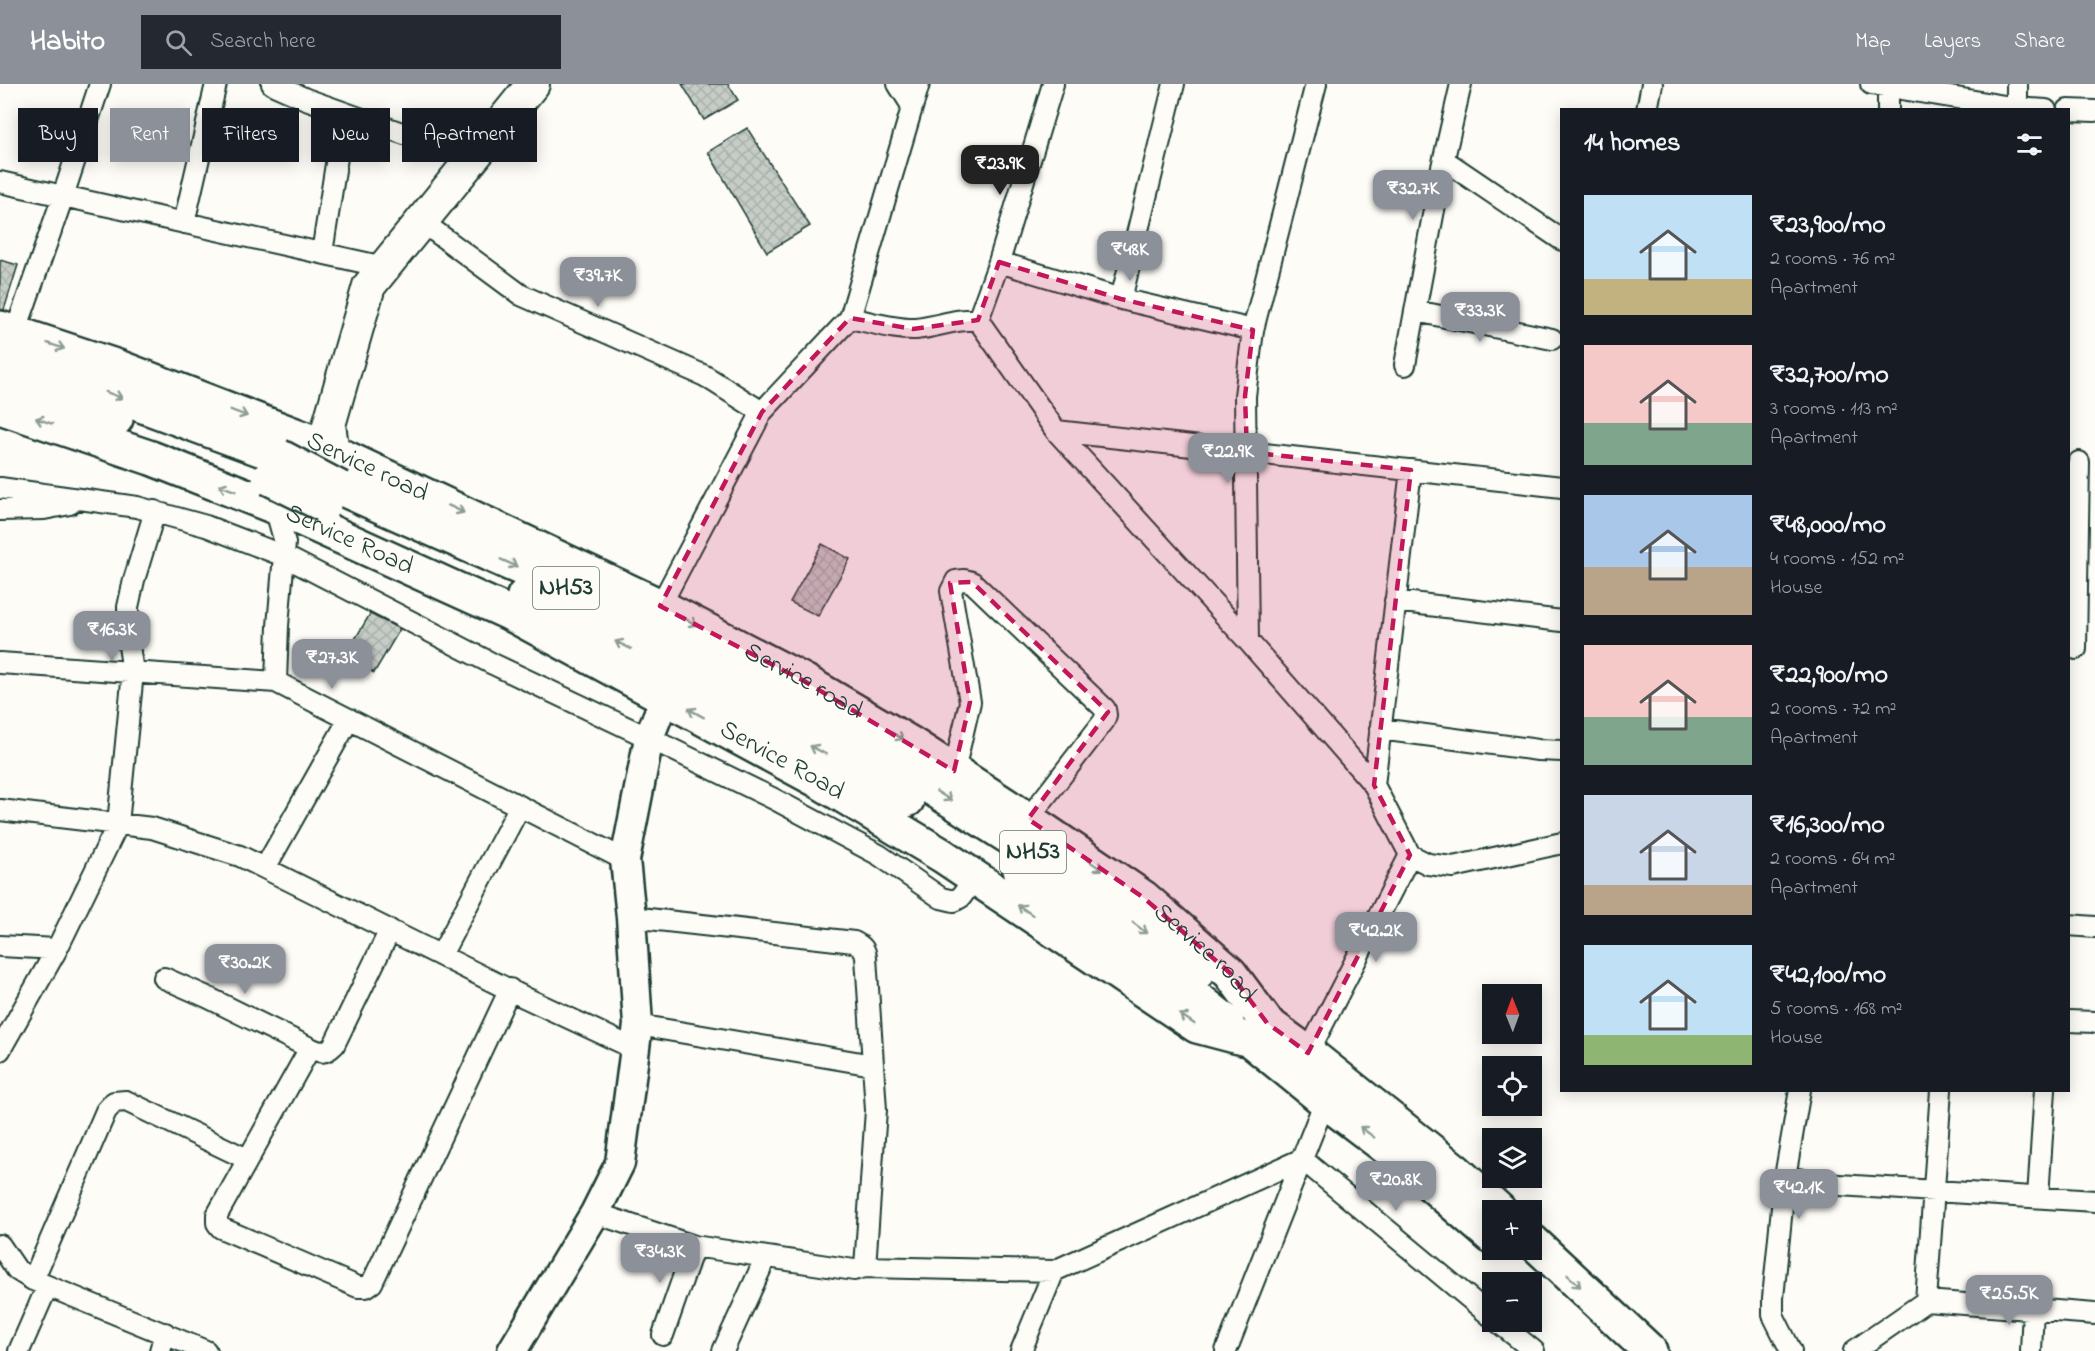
<!DOCTYPE html>
<html lang="en">
<head>
<meta charset="utf-8">
<style>
  :root { --surface:#171b24; --page:#242831; --text:#f1f3f6; --muted:#9ea1a6; --accent:#8c9099 }
  body { margin:0; font-family:"Indie Flower",sans-serif; background:var(--page); color:var(--text); height:100vh; display:flex; flex-direction:column; font-size:22px; white-space:nowrap }
  * { box-sizing:border-box; margin:0 }
  p { font-size:20px; color:var(--muted) }
  .icon { flex:none; width:33px; height:33px; fill:none; stroke:currentColor; stroke-width:2; stroke-linecap:round; stroke-linejoin:round }
  .map { position:relative; flex:1; overflow:hidden }
  .panel { position:absolute; left:1560px; top:24px; width:510px; height:984px; display:flex; flex-direction:column; background:var(--surface); border-radius:0px; box-shadow:0 3px 15px #0003 }
  .panel>* { flex:none }
  .guide { position:absolute; left:18px; top:24px; width:570px; height:54px; display:flex; gap:12px }
  .needle { width:39px; rotate:359deg }
  .tools { position:absolute; left:1482px; top:900px; display:grid; gap:12px }
  .tools a { display:grid; place-items:center; width:60px; height:60px; border-radius:0px; background:var(--surface); box-shadow:0 3px 15px #0003; font-size:30px }
  .price { position:absolute; translate:-50% -51px; padding:0 14px; border-radius:12px; background:var(--accent); color:#fff; font-size:20px; line-height:39px; filter:drop-shadow(0 2px 3px #0008) }
  .price::after { content:''; position:absolute; left:50%; top:36px; width:18px; height:14px; margin-left:-9px; background:inherit; clip-path:polygon(0 0,100% 0,50% 100%) }
  .price.active { background:#222; color:#fff }
  ul { padding:0; list-style:none }
  li { display:flex; align-items:center; gap:18px; height:150px; padding:0 24px }
  li span { display:grid; place-items:center; flex:none; width:168px; height:120px; border-radius:0px; color:#555 }
  li>.icon { margin-inline-start:auto }
  span .icon { width:72px; height:72px; fill:#fffc; stroke-width:1 }
  li b { font-size:26px }
  h2 { display:flex; justify-content:space-between; align-items:center; height:72px; padding:0 24px; font-size:26px }
  .chip { padding:0 21px; border-radius:0px; background:var(--surface); box-shadow:0 3px 15px #0003; font-size:21px; line-height:54px }
  .chip.active { background:var(--accent); color:#fff }
  header { display:flex; align-items:center; gap:36px; box-sizing:border-box; height:84px; padding:0 30px; background:var(--accent); color:#fff }
  header strong { font-size:28px }
  nav { display:flex; gap:33px; margin-inline-start:auto; font-size:21px }
  .search { width:420px; height:54px; background:var(--page); display:flex; align-items:center; gap:15px; box-sizing:border-box; padding:0 21px; border-radius:0px; color:var(--muted); font-size:22px }
  .map>svg:first-child { display:block }
</style>
</head>
<body>
<header>
<strong>Habito</strong>
<div class="search"><svg class="icon" aria-label="search" viewBox="0 0 24 24"><circle cx="10" cy="10" r="6"/><path d="M15 15l6 6"/></svg>Search here</div>
<nav><a>Map</a><a>Layers</a><a>Share</a></nav>
</header>
<div class="map">
<svg width="2095" height="1267" viewBox="0 0 2095 1267">
  <defs>
    <pattern id="building-cross-hatch" width="8" height="8" patternUnits="userSpaceOnUse" patternTransform="scale(1.5)"><rect width="8" height="8" fill="#c6cdc7"/><path d="M0 0l8 8M0 8l8-8" fill="none" stroke="#aab1ac"/></pattern>
  </defs>
  <rect width="100%" height="100%" fill="#fdfcf7"/>
  <filter id="ink" filterUnits="userSpaceOnUse"><feTurbulence type="fractalNoise" baseFrequency=".0167" numOctaves="2"/><feDisplacementMap in="SourceGraphic" scale="12" xChannelSelector="R" yChannelSelector="G"/><feConvolveMatrix kernelMatrix="1 2 1 2 8 2 1 2 1" color-interpolation-filters="sRGB"/></filter>
  <g filter="url(#ink)">
    <path fill="url(#building-cross-hatch)" stroke="#1f3d34" stroke-width="1.5" d="M682,0h46l10,16 -34,20z
      M747,44l63,98 -43,26 -59,-100z
      M0,176l18,5 -14,45h-4z
      M822,460l28,15 -32,57 -28,-14z
      M370,530l30,15 -26,44 -29,-17z"/>
    <g fill="none" stroke-linecap="round" stroke-linejoin="round">
      <defs>
        <path id="street" d="M272,0l34,15 166,59
          M898,0l14,22
          M1871,0l146,24 29,2
          M1647,26l5,-26
          M1888,26v-22
          M2017,26v-26
          M2068,26l27,1
          M1444,76l118,80
          M0,98l384,85
          M421,137l100,74 184,81 57,36
          M184,139l32,-139
          M322,169l22,-140
          M999,178l122,37 132,31
          M1121,215l53,-215
          M1416,227l136,28
          M850,234c20,4 45,12 66,11 21,-2 41,-11 62,-9
          M978,236l78,111 192,210 126,144 36,70 18,9 25,3 109,-24
          M978,236l21,-58 54,-178
          M15,249l46,-131 39,-118
          M1405,281l37,-198 19,-83
          M1056,347l506,56
          M0,404l137,19 69,19 78,30 209,108 156,74 125,61 105,56 62,43 13,3 7,-4 14,-20
          M275,423l10,36 -7,83 -2,56
          M0,426l44,-1 26,-5
          M1395,517l167,20
          M660,522l102,-194 88,-94 69,-234
          M1248,557l-3,-245 8,-66 63,-246
          M2076,565l3,-187
          M0,579l276,19 349,178
          M1380,645l158,21 24,1
          M954,687l16,-69 -19,-111 5,-10 8,-1 8,2 133,127 1,6 -2,6 -76,98
          M1374,701l37,-315
          M0,726l152,18 88,28 286,142 109,51
          M265,784l84,-149
          M631,833l223,25c8,4 11,7 12,15l10,153 -11,157 189,4
          M2068,841l27,2
          M390,846l-56,115c-9,9 -13,8 -24,3l-93,167v8l4,5 137,59h8l6,-4 138,-294
          M0,862l57,3
          M441,871l79,-149
          M164,894l43,19 103,51
          M2068,937l27,1
          M638,941l235,40
          M0,966l57,-101 61,-125 15,-152 -4,-26 -1,-39 6,-27 21,-69
          M1308,969l102,-198
          M1325,1017l-23,58 190,158
          M1785,1093l54,8 256,16
          M2038,1113l7,-107
          M595,1129l99,33 160,24 11,-3
          M0,1161l17,25 16,10 173,71
          M33,1196l73,-169 8,-9 12,-1 121,58
          M1926,1217l169,13
          M1498,1238l36,29
          M663,1251l31,-89
          M19,1267l28,-64
          M160,1267l5,-18
          M723,1267l43,-94
          M1021,1267l33,-80 248,-112
          M1226,1267l76,-192
          M1791,1267l-18,-36v-17l12,-121 15,-87
          M1854,1267l72,-50 15,-211
          M2031,1267l2,-42"/>
        <path id="secondary" d="M512,1267l83,-138 25,-50 18,-138 -7,-108 -6,-57 24,-122 16,-41"/>
        <path id="primary" d="M323,389l10,-21 -4,-27 40,-139 164,-202"/>
        <g id="highway">
          <path id="s1" d="M0,244l118,39 190,73 352,166 144,75 109,64 131,85 100,68 86,75 37,50 41,30 148,118 43,39"/>
          <path d="M0,269l279,103"/>
          <path d="M0,296l116,39"/>
          <path id="s2" d="M0,323l151,51 124,49 234,106 308,167 126,76 254,170 53,14 75,61 79,60 88,76"/>
          <path d="M340,404l304,135 41,22 242,140 153,97 118,90"/>
          <path d="M524,512l125,62 258,142"/>
          <path d="M1020,786l143,101 64,51"/>
          <path d="M1532,1157l118,110"/>
        </g>
      </defs>
      <use href="#street" stroke="#1f3d34" stroke-width="24"/>
      <use href="#secondary" stroke="#1f3d34" stroke-width="33"/>
      <use href="#primary" stroke="#1f3d34" stroke-width="36"/>
      <use href="#highway" stroke="#1f3d34" stroke-width="38"/>
      <use href="#street" stroke="#fdfcf7" stroke-width="20"/>
      <use href="#secondary" stroke="#fdfcf7" stroke-width="28"/>
      <use href="#primary" stroke="#fdfcf7" stroke-width="32"/>
      <use href="#highway" stroke="#fdfcf7" stroke-width="33"/>
      <defs>
        <path id="highway-bridge" d="M279,372l61,32
          M269,394l55,27"/>
      </defs>
      <use href="#highway-bridge" stroke="#1f3d34" stroke-width="38" stroke-linecap="butt"/>
      <use href="#highway-bridge" stroke="#fdfcf7" stroke-width="33"/>
    </g>
    <defs><path id="oneway-shaft" d="M-6 0H5M1.5-3L5.5 0L1.5 3" fill="none" stroke-width="1.6" stroke-linecap="round" stroke-linejoin="round" transform="scale(1.5)"/></defs>
    <g stroke="#8e9c96">
      <use href="#oneway-shaft" transform="translate(56 262) rotate(18)"/>
      <use href="#oneway-shaft" transform="translate(114 311) rotate(20)"/>
      <use href="#oneway-shaft" transform="translate(239 329) rotate(21)"/>
      <use href="#oneway-shaft" transform="translate(44 337) rotate(-161)"/>
      <use href="#oneway-shaft" transform="translate(227 404) rotate(-159)"/>
      <use href="#oneway-shaft" transform="translate(456 425) rotate(25)"/>
      <use href="#oneway-shaft" transform="translate(509 479) rotate(24)"/>
      <use href="#oneway-shaft" transform="translate(689 537) rotate(27)"/>
      <use href="#oneway-shaft" transform="translate(623 561) rotate(-154)"/>
      <use href="#oneway-shaft" transform="translate(696 629) rotate(-151)"/>
      <use href="#oneway-shaft" transform="translate(896 651) rotate(30)"/>
      <use href="#oneway-shaft" transform="translate(818 666) rotate(-152)"/>
      <use href="#oneway-shaft" transform="translate(944 712) rotate(32)"/>
      <use href="#oneway-shaft" transform="translate(1095 781) rotate(35)"/>
      <use href="#oneway-shaft" transform="translate(1025 826) rotate(-146)"/>
      <use href="#oneway-shaft" transform="translate(1140 844) rotate(37)"/>
      <use href="#oneway-shaft" transform="translate(1187 935) rotate(-146)"/>
      <use href="#oneway-shaft" transform="translate(1367 1048) rotate(-143)"/>
      <use href="#oneway-shaft" transform="translate(1574 1197) rotate(43)"/>
    </g>
  </g>
  <path fill="#c2185b" fill-opacity="0.2" stroke="#c2185b" stroke-width="4.5" stroke-dasharray="12 8" stroke-linejoin="round" d="M999,178l122,37 132,31 -8,66 2,56 164,18 -37,315 36,70 -102,198 -41,-30 -37,-50 -86,-75 -116,-79 80,-107 -136,-130 -22,1 20,119 -16,69 -150,-90 -144,-75 102,-194 88,-94 63,11 65,-9z"/>
  <g text-anchor="middle" dominant-baseline="central" stroke-width="5" stroke-linejoin="round" paint-order="stroke">
    <g fill="#fdfcf7" stroke="#62766e" stroke-width="1.5">
      <rect x="533" y="483" width="66" height="42" rx="4.5"/>
      <rect x="1000" y="747" width="66" height="42" rx="4.5"/>
    </g>
    <g font-size="24" font-weight="bold" fill="#1f3d34">
      <text x="566" y="504">NH53</text>
      <text x="1033" y="768">NH53</text>
    </g>
    <g font-size="26" fill="#1f3d34" stroke="#fdfcf7">
      <text stroke="none"><textPath href="#s1" startOffset="393">Service road</textPath></text>
      <text stroke="none"><textPath href="#s2" startOffset="374">Service Road</textPath></text>
      <text stroke="none"><textPath href="#s1" startOffset="879">Service road</textPath></text>
      <text stroke="none"><textPath href="#s2" startOffset="860">Service Road</textPath></text>
      <text stroke="none"><textPath href="#s1" startOffset="1365">Service road</textPath></text>
    </g>
  </g>
</svg>
<div class="tools">
<a><svg class="needle" viewBox="-14 -14 28 28"><path d="M0-13l5 13h-10z" fill="#e53935"/><path d="M0 13l5-13h-10z" fill="#9ea1a6"/></svg></a>
<a><svg class="icon" aria-label="locate" viewBox="0 0 24 24"><circle cx="12" cy="12" r="6"/><path d="M12 2v4M12 18v4M2 12h4M18 12h4"/></svg></a>
<a><svg class="icon" aria-label="layers" viewBox="0 0 24 24"><path d="M12 4l9 5-9 5-9-5zM3 14l9 5 9-5"/></svg></a>
<a>+</a>
<a>−</a>
</div>
<b class="price active" style="left:1000px;top:112px">₹23.9K</b>
<b class="price" style="left:1413px;top:137px">₹32.7K</b>
<b class="price" style="left:1130px;top:198px">₹48K</b>
<b class="price" style="left:598px;top:224px">₹39.7K</b>
<b class="price" style="left:1480px;top:259px">₹33.3K</b>
<b class="price" style="left:1228px;top:400px">₹22.9K</b>
<b class="price" style="left:112px;top:578px">₹16.3K</b>
<b class="price" style="left:332px;top:606px">₹27.3K</b>
<b class="price" style="left:1376px;top:879px">₹42.2K</b>
<b class="price" style="left:245px;top:911px">₹30.2K</b>
<b class="price" style="left:1396px;top:1128px">₹20.8K</b>
<b class="price" style="left:1799px;top:1136px">₹42.1K</b>
<b class="price" style="left:660px;top:1200px">₹34.3K</b>
<b class="price" style="left:2009px;top:1242px">₹25.5K</b>
<div class="guide">
<a class="chip">Buy</a>
<a class="chip active">Rent</a>
<a class="chip">Filters</a>
<a class="chip">New</a>
<a class="chip">Apartment</a>
</div>
<section class="panel">
<h2>14 homes<svg class="icon" aria-label="filters" viewBox="0 0 24 24"><path d="M4 7h16M4 17h16"/><circle cx="9" cy="7" r="2"/><circle cx="15" cy="17" r="2"/></svg></h2>
<ul>
<li><span style="background:linear-gradient(#bfe0f5 70%,#c2b280 0)"><svg class="icon" aria-label="home" viewBox="0 0 24 24"><path d="M3 11l9-7 9 7M6 9v11h12V9"/></svg></span><div><b>₹23,900/mo</b><p>2 rooms · 76 m²</p><p>Apartment</p></div></li>
<li><span style="background:linear-gradient(#f6c9c9 65%,#7fa58c 0)"><svg class="icon" aria-label="home" viewBox="0 0 24 24"><path d="M3 11l9-7 9 7M6 9v11h12V9"/></svg></span><div><b>₹32,700/mo</b><p>3 rooms · 113 m²</p><p>Apartment</p></div></li>
<li><span style="background:linear-gradient(#a9c7e8 60%,#b9a48a 0)"><svg class="icon" aria-label="home" viewBox="0 0 24 24"><path d="M3 11l9-7 9 7M6 9v11h12V9"/></svg></span><div><b>₹48,000/mo</b><p>4 rooms · 152 m²</p><p>House</p></div></li>
<li><span style="background:linear-gradient(#f6c9c9 60%,#7fa58c 0)"><svg class="icon" aria-label="home" viewBox="0 0 24 24"><path d="M3 11l9-7 9 7M6 9v11h12V9"/></svg></span><div><b>₹22,900/mo</b><p>2 rooms · 72 m²</p><p>Apartment</p></div></li>
<li><span style="background:linear-gradient(#c9d6e8 75%,#b9a48a 0)"><svg class="icon" aria-label="home" viewBox="0 0 24 24"><path d="M3 11l9-7 9 7M6 9v11h12V9"/></svg></span><div><b>₹16,300/mo</b><p>2 rooms · 64 m²</p><p>Apartment</p></div></li>
<li><span style="background:linear-gradient(#bfe0f5 75%,#8fb573 0)"><svg class="icon" aria-label="home" viewBox="0 0 24 24"><path d="M3 11l9-7 9 7M6 9v11h12V9"/></svg></span><div><b>₹42,100/mo</b><p>5 rooms · 168 m²</p><p>House</p></div></li>
</ul>
</section>
</div>
</body>
</html>
